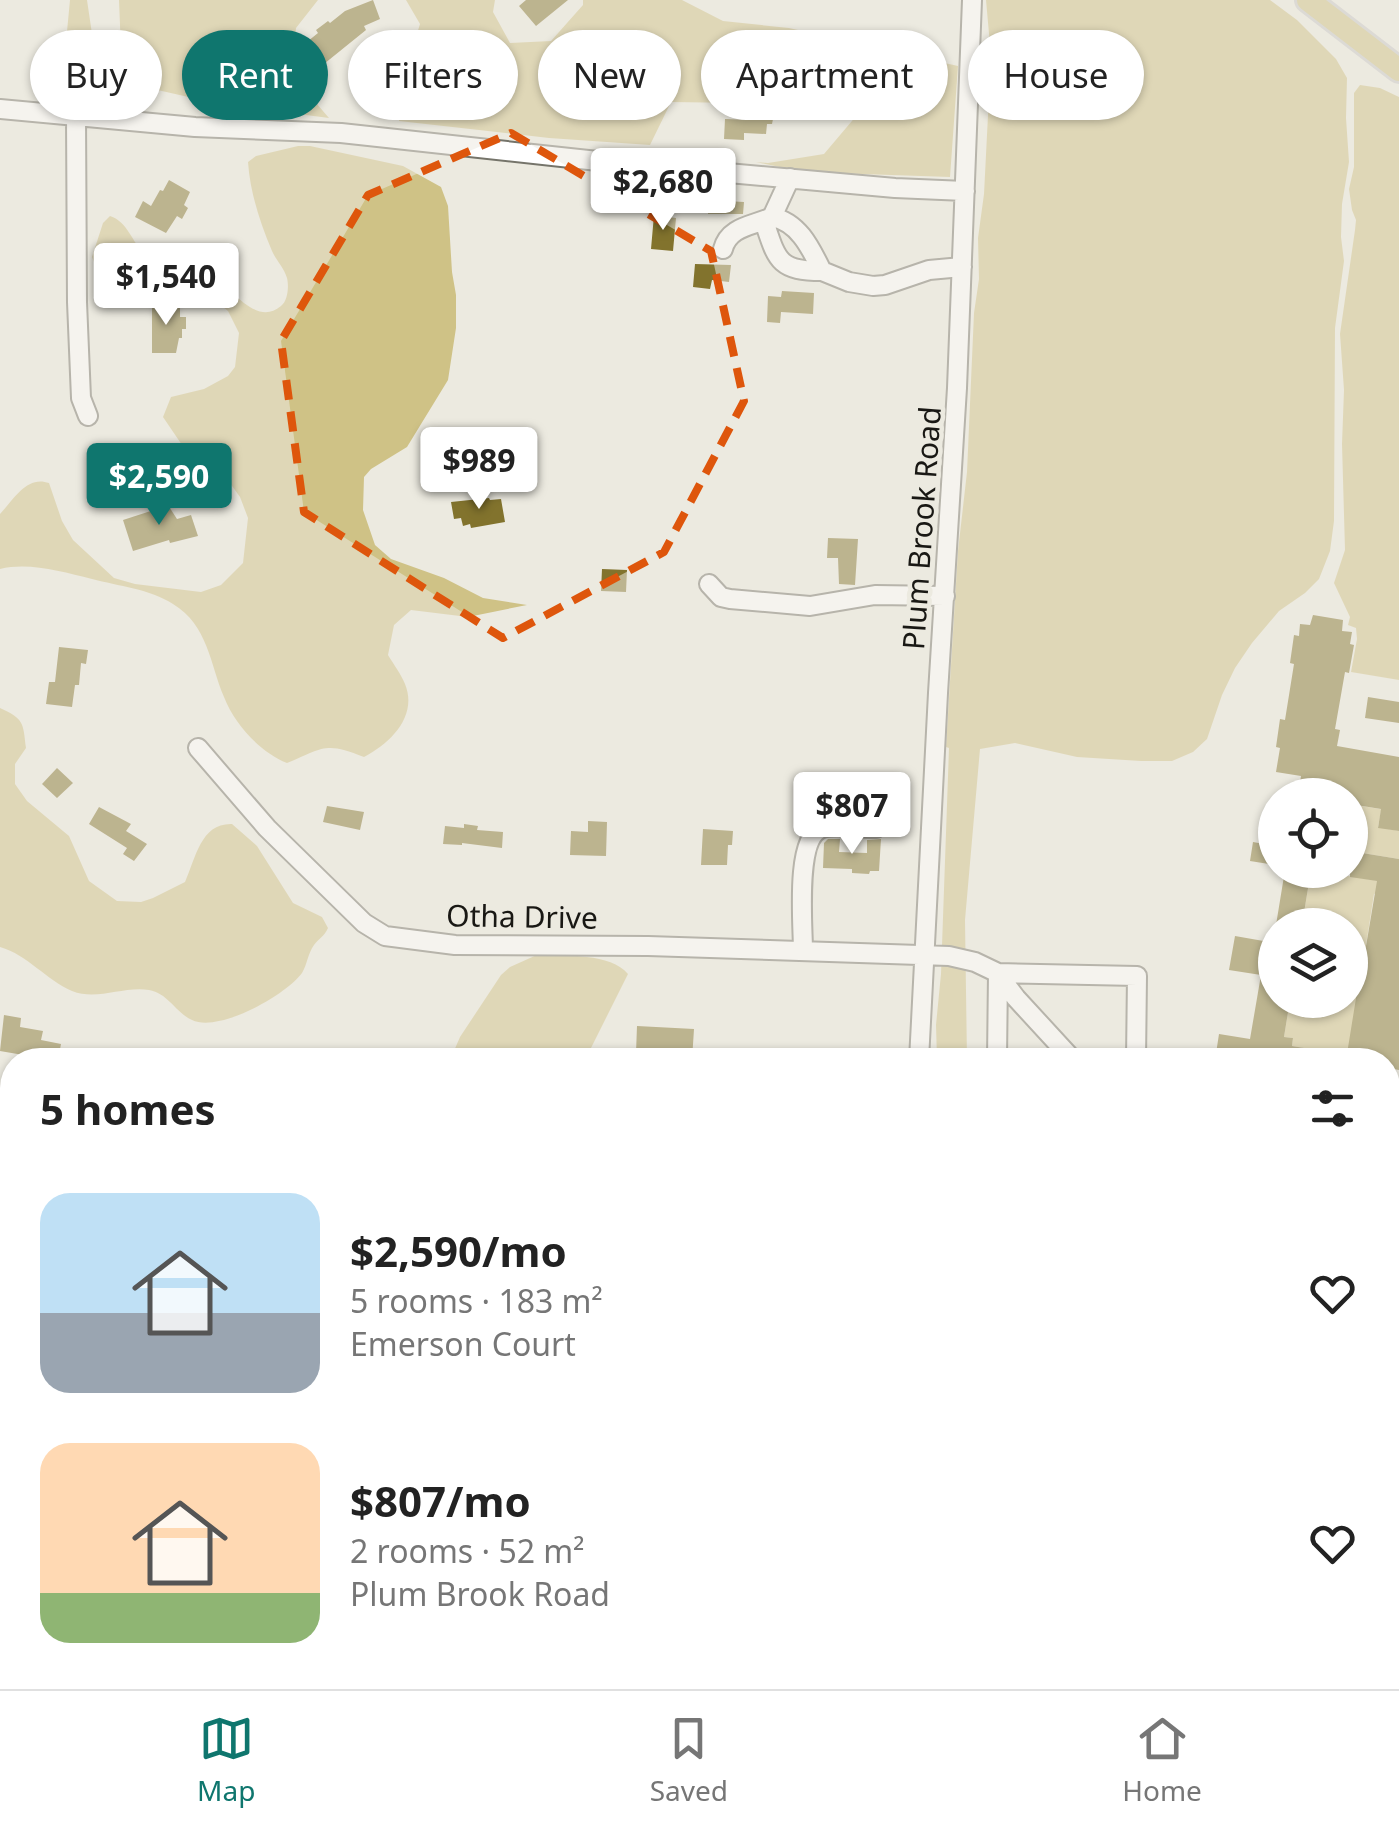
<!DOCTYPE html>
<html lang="en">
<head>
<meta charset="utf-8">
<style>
  :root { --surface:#fff; --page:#f6f6f6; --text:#222; --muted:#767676; --line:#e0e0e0; --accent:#0f766e }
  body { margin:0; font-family:"Noto Sans",sans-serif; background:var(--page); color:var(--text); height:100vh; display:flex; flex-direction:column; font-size:38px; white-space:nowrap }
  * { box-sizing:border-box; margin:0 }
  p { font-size:32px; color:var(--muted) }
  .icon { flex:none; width:55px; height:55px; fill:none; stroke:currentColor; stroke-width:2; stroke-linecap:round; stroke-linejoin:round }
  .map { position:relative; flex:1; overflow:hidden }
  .sheet { position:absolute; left:0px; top:1048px; width:1400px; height:642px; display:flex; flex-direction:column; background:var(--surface); border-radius:40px 40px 0 0; box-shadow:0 2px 8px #0004 }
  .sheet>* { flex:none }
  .hud { position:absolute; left:30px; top:30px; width:1340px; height:90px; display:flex; gap:20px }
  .controls { position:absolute; left:1258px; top:778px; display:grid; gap:20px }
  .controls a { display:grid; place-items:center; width:110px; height:110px; border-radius:50%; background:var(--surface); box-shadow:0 2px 8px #0004; font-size:50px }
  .price { position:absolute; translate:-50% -85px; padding:0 22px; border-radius:10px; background:#fff; color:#222; font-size:32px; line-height:65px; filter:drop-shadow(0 2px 5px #0008) }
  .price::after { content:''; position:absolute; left:50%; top:60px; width:30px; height:22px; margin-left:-15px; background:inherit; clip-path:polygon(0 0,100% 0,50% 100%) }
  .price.current { background:var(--accent); color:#fff }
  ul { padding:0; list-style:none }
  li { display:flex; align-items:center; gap:30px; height:250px; padding:0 40px }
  li span { display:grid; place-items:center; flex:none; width:280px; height:200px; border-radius:30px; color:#555 }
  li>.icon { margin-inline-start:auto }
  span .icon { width:120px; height:120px; fill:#fffc; stroke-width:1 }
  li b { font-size:42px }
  h2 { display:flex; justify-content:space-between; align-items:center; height:120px; padding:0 40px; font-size:42px }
  .tag { padding:0 35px; border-radius:45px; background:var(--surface); box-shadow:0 2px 8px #0004; font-size:35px; line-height:90px }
  .tag.current { background:var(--accent); color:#fff }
  .tabs { display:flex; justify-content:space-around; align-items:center; height:140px; border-top:2px solid var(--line); background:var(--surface); font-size:28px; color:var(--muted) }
  .tabs a { display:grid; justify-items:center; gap:5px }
  .tabs .current { color:var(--accent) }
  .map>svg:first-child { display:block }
</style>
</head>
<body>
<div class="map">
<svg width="1399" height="1689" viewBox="0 0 1399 1689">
  <rect width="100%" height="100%" fill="#eceae0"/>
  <path fill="#cfc286" d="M70,0h17l13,88 -38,-4z
    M119,0h199l-22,28 -4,47 37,43 -114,-15 -62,-14 -32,-39z
    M406,0h89l-2,12 17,31 41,-2 32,-36v-5h99l41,21 66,7 169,38 -8,111 -147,-5 -47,-10 12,1 56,-9 33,-39 -13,-53 -34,-10 -41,17 -30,34 -68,-1 -21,43 -101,-7 -150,-17v-29l21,-68z
    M986,0h284l27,20 39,39 11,19 -1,40 3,44 -7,42 -1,33 3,24 -9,67 -1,193 -4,30 -11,28 -14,14 -26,18 -27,32 -17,25 -13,27 -15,44 -14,13 -21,9h-31l-64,-4 -62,-14 -35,6 -15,171 2,140h-30l-1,-35 5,-51 8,-226 -3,-1 12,-196 9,-79 7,-159 5,-34 -1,-41 6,-44 7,-138z
    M1360,85l20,3 19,9v583l-48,-8 6,-33 -1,-11 -8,-3 2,-8 -16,-34 11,-33 -3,-106 2,-54 -4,-56 15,-104 1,-10 -4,-10 -3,-21 5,-22v-74z
    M298,146h12l93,20 38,21 7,19 4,66 4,23v33l-8,52 -41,67 -36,22 -7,8 -1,33 12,35 16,14 53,19 39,20 44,7 -59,12 -57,-7 -17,15 -6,30c6,10 13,19 17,29 13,32 -14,59 -41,73 -38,-16 -42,-9 -77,6 -27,-11 -52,-38 -63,-66 -14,-33 -16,-72 -51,-93 -23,-15 -55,-18 -81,-25 -30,-7 -62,-17 -92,-10v-55c14,-15 27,-39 49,-31l13,38 11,19 41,38 21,6 66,8 20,-7 22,-22 5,-45 -8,-21 -13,-18 -45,-34 -19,-28 8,-20 33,-8 24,-13 7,-9 4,-34 -11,-22 -17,-14 -55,-7 -22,1 -21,-6 -17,-18 -4,-10 11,-34 7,-7c18,6 22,26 35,39 17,15 44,16 65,23 22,7 45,50 71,28 7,-5 8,-20 6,-28 -3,-10 -11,-18 -15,-27 -12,-28 -22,-59 -24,-89l8,-6z
    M0,708c24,11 23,14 26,40l-11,16v20l12,17 42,35 20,45 28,20 24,1 12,-4 32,-16c11,-25 16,-59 47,-58l25,22 36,57 29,14 6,11c-4,9 -9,10 -14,17 -6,8 -7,20 -12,28 -16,22 -83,60 -110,47 -16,-7 -24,-27 -43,-30 -26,-4 -52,11 -77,1 -26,-11 -44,-36 -72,-44z
    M1350,804l36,6 -5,1 -3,16 21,4v28l-49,-8z
    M1311,870l87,14 -24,10 -8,51 19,16 -35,-5v-31h-48z
    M539,954c26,2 72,-1 89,20l-43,86h-135l10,-23 41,-62 9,-8z
    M1350,991l29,5 -32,60 -55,-10 1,-8 -9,-1 6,-37h60z
    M12,1146v532h407v11h-419v-541h10z
    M1388,1161l11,1v527h-938l-5,-11h932z"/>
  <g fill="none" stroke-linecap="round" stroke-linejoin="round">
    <path stroke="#756a38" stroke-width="5" d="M0,1630l12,9
      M155,1678l32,11
      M482,1678l7,11
      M265,1689l6,-11"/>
  </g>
  <path fill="#82732d" d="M373,0l7,19 -16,7 2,4 -52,42 -17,-22 21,-17 -2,-3 12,-9 2,2 15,-12z
    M526,0h42l-32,26 -17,-20z
    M769,93l24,1 -1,26 -19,-1 -1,5h-5l-1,10 -22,-1v7l-20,-1 1,-20 26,1v-5h6v-12l11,1z
    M169,180l21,12 -6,13 4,3 -6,11 -5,-3 -11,17 -31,-16 8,-16 8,5 9,-16 3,1z
    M708,200l36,2 -1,12h-35z
    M654,215l22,3 -3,33 -22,-2z
    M695,264l36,1 -2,17 -17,-2 -2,9 -17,-2z
    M782,291l32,2 -1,21 -32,-2 -1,11 -13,-1 1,-26 13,1z
    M152,301h16v6h12v10h6v12h-4v9h-3l-3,15h-24z
    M489,498l1,2 11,-1 4,23 -34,6 -1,-4 -7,2 -2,-8 -7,1 -3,-17z
    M166,502l11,17 14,-4 7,21 -28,7 -1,-3 -36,11 -10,-31 37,-12z
    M828,538l30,1 -3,46 -16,-1 -1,-26h-11z
    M602,569l25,1 -1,22 -25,-1z
    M1313,615l30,5 -1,11 10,1 -2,12 4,1 -5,28 -4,-1 -10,57 5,1 -3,16 62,11v74l-21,-3 3,-19 -31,-5v-9h-52l3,-19 -25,-4 4,-24 -4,-1 4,-28 5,1 9,-56 -4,-1 4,-28 5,1 1,-12 10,1z
    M59,647l29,3 -2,14 -5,-1 -2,22h-4l-3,22 -26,-3 3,-22h6z
    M1368,697l31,5v21l-34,-5z
    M57,768l16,15 -16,15 -15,-14z
    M327,806l37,6 -4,18 -37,-8z
    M99,807l32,17 -5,7 21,13 -13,17 -11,-7 4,-6 -38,-24z
    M588,821l19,1 -1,34 -36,-1 1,-24 17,1z
    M464,824l14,2 -1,4 26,2 -1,16 -40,-5v2l-19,-1 2,-18 19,2z
    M703,829l30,2 -1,14h-4l-1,20h-26z
    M828,839h12l-1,13 28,1v-13l14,-1 -2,32h-9l-1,3 -17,-1v-4l-29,-1 1,-25z
    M1253,842l22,4v19l-25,-4z
    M1350,851l49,8v211l-11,-2v-8h-42l11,-68 -7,-1v-35l14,2 13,-77 -27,-4z
    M1285,870h26l-9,55h-26z
    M1235,936l40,7v57h15l-6,37 9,1 -1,8 42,7 -1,7h-118l4,-26 31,5 11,-64 -32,-5z
    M4,1015l17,3 -1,9 23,4 -2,9 20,4 -3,16h-24l1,-3 -35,-6z
    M637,1026l57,3 -2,31h-47l1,-7h-10z"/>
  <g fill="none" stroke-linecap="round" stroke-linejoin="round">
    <defs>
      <path id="minor" d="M0,109l195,18 146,6 266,29 288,26 70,3
        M76,116l1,186 4,96 7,18
        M772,217c27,5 39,32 50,54l27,11 24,4 12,-1 44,-15 33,-3
        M764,221c13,39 14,50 58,50
        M723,249c6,-23 30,-23 49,-32l18,-39
        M709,584l12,13 9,2 80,7 65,-11 70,1
        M198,748l69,80 97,95 21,13 70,9 193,1 301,10 26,6 23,11 -1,87
        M803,951c0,-26 -8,-110 17,-122 11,-6 42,-1 56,-1
        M998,973l139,3 -1,84
        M998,974l18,24 57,62
        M919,1060l19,-367 19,-305 15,-388
        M1388,1115l11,-3
        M435,1678l1,11"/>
      <path id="major" d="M1308,0l91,70"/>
    </defs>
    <use href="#minor" stroke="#75746a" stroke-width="22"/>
    <use href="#major" stroke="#c8c8c7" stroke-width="28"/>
    <path stroke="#898780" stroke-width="2.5" stroke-dasharray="8 8" stroke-linecap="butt" d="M1388,1611l11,1
      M1326,1678v11"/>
    <use href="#minor" stroke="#fff" stroke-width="18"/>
    <use href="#major" stroke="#cec283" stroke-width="22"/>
  </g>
  <path d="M0 0H1399V1689H0ZM511,133l200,118 33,150 -80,151 -161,86 -199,-126 -23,-171 87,-146z" fill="#eceae0" fill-opacity=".55" fill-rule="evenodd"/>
  <path fill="none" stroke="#de560c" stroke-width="8" stroke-dasharray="20 12" stroke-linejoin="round" d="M511,133l200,118 33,150 -80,151 -161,86 -199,-126 -23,-171 87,-146z"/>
  <g text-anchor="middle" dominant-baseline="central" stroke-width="9" stroke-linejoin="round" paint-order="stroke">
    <g font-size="30" fill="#191814" stroke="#eceae0">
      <text transform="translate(921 528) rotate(-86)">Plum Brook Road</text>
      <text transform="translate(522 916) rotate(1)">Otha Drive</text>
    </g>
  </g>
</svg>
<div class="controls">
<a><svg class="icon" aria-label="locate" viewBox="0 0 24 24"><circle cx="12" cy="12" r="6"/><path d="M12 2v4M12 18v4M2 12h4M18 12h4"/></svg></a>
<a><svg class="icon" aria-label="layers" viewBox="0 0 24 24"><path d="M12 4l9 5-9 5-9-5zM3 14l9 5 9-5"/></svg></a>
</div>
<b class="price" style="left:663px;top:233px">$2,680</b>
<b class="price" style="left:166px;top:328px">$1,540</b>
<b class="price" style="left:479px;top:512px">$989</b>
<b class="price current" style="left:159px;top:528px">$2,590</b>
<b class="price" style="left:852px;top:857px">$807</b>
<div class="hud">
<a class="tag">Buy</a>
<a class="tag current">Rent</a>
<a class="tag">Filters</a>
<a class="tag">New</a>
<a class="tag">Apartment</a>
<a class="tag">House</a>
</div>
<section class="sheet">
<h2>5 homes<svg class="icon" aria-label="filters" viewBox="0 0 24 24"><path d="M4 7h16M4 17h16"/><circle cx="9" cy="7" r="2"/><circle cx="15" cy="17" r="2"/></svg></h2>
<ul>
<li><span style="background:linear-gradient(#bfe0f5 60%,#9aa5b1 0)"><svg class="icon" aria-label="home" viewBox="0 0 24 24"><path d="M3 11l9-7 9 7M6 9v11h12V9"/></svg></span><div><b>$2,590/mo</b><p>5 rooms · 183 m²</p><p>Emerson Court</p></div><svg class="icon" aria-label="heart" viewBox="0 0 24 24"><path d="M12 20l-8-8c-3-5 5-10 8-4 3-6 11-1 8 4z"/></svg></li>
<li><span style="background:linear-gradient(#ffd9b3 75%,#8fb573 0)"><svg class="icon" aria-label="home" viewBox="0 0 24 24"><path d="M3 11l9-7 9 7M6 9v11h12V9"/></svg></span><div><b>$807/mo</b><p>2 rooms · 52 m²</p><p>Plum Brook Road</p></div><svg class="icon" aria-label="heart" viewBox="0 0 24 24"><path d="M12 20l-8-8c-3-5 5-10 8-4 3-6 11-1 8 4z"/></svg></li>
</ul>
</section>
</div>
<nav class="tabs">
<a class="current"><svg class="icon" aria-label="map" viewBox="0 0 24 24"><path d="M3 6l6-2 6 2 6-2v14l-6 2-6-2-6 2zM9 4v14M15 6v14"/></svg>Map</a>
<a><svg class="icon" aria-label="saved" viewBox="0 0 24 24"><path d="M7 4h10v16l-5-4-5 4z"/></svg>Saved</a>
<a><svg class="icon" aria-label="home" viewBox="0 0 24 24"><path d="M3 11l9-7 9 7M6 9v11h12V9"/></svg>Home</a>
</nav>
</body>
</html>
